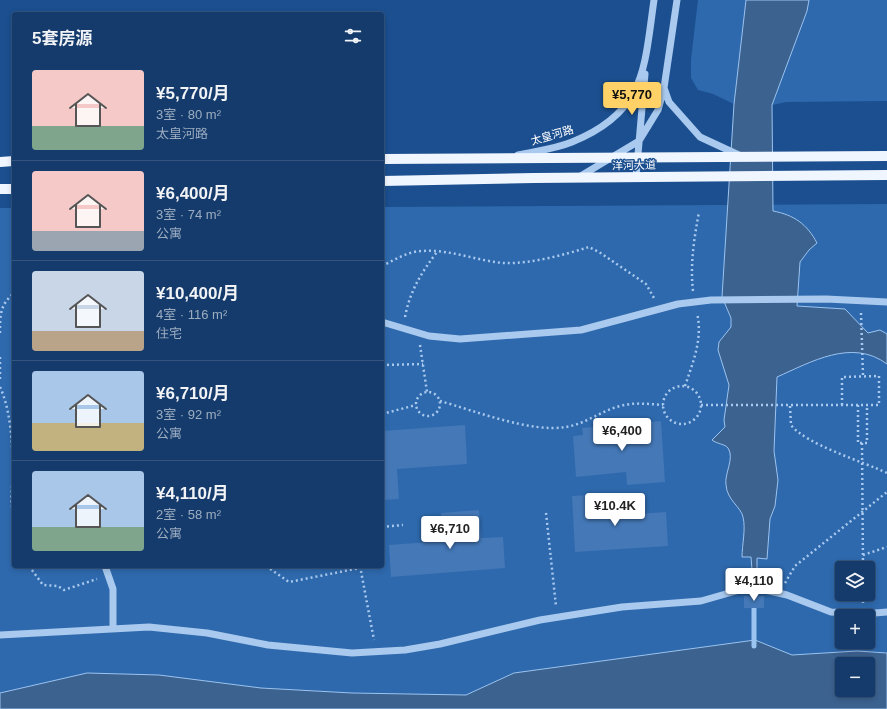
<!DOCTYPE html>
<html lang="zh">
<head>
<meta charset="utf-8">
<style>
  :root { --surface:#143b6b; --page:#1d4271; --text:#f1f3f6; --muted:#9dadc1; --line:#33557e; --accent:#ffd166 }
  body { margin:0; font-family:Helvetica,"Noto Sans SC",sans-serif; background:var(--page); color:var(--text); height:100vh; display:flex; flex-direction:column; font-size:15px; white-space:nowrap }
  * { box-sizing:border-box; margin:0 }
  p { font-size:13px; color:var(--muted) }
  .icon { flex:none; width:22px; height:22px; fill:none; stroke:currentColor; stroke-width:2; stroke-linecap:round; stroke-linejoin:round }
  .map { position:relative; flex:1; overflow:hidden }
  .side { position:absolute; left:12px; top:12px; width:372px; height:556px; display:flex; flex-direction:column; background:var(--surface); border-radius:4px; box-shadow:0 2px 6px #0003,0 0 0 1px var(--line) }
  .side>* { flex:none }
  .fabs { position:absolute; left:835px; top:561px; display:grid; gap:8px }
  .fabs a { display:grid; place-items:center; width:40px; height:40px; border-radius:4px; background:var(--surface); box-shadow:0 2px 6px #0003,0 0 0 1px var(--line); font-size:20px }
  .price { position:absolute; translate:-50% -34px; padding:0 9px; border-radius:4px; background:#fff; color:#222; font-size:13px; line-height:26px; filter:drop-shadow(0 1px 2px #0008) }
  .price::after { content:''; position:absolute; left:50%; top:24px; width:12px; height:9px; margin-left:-6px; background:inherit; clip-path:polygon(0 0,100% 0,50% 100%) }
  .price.selected { background:var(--accent); color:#111 }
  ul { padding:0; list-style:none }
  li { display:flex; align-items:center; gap:12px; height:100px; padding:0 20px }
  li+li { border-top:1px solid var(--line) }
  li span { display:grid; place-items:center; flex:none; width:112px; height:80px; border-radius:4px; color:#555 }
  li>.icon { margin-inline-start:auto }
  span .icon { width:48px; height:48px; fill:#fffc; stroke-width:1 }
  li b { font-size:17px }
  h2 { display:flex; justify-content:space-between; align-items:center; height:48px; padding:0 20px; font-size:17px }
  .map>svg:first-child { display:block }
</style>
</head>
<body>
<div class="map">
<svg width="887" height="709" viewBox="0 0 887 709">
  <rect width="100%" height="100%" fill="#1b4f8f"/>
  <path fill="#2e69ad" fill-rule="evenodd" d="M698,0h49l-13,104 -21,-10 -15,-4 -7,-12v-19z
    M809,0h78v101l-101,1 -14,3 35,-94z
    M887,204v449l-30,-2 -65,4 -37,-15 -241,33 -48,22 -114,-2 -91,-5 -102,-13 -72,-2 -87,20v-485h14v358h368v-359zM842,568h26v26h-26zM842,616h26v26h-26z"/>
  <path fill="#3c6290" stroke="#9cc4f0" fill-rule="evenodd" d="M746,0h63l-2,11 -35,94 1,106c21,4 34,13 44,32l-8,7 -9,12 -3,44 48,3 23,24 12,-3 7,4v30c-35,-26 -76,-2 -110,13l-3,74 4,29 -3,26 -5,13 -3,40 -10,-1v11l-5,1 -1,-13h-9c0,-12 4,-28 1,-40 -2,-10 -16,-17 -17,-32 -2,-11 9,-27 2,-37 -3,-4 -11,-4 -16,-8l13,-13 -1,-7 5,-35 -11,-35 1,-8 12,-15v-9l-9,-21 12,-193z
    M755,640l37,15 65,-4 30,2v56h-887v-16l87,-20 72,2 102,13 91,5 114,2 48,-22zM842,664h26v26h-26z"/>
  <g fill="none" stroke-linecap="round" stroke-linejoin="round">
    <path stroke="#9cc4f0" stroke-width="5" d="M754,646v-37"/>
  </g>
  <path fill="#4478b7" d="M661,421l4,61 -38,3 -1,-13 -50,5 -3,-41 10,-1 -1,-7z
    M465,425l2,39 -70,5 2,30 -17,1v-69z
    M606,494l2,22 58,-4 2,34 -93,6 -3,-56z
    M479,510l2,28 22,-1 2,31 -114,9 -2,-32 54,-4 -2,-28z
    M744,596h20v12h-20z"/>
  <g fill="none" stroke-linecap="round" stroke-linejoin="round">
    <path stroke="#a9c9ee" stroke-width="2.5" stroke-dasharray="2 3" stroke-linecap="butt" d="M382,266c12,-6 27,-15 40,-15 28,-2 55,10 82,12 26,1 60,-8 85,-16l10,5 47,32 8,14
      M693,291c-3,-27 1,-52 6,-79
      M861,313l2,63
      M405,317c5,-26 16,-44 32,-65
      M0,333c0,-19 0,-28 14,-40
      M420,345l7,47
      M0,357v24
      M382,365l41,-1
      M663 405a19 19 0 1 1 38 0a19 19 0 1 1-38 0Z
      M685,386c8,-24 18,-47 12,-73
      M0,387c11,24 12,55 13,82 0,16 -4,31 1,47
      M416 404a12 12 0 1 1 24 0a12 12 0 1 1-24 0Z
      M440,401c35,10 91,32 126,26 19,-3 35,-16 54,-21 14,-4 28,-2 43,-1
      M701,405h178v-29l-37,1v28
      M858,405v38h9v-38
      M790,406l1,19c14,19 73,37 96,48
      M382,414l34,-9
      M862,443l1,125
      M546,513l10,93
      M382,527l21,-2
      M863,555l24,-8
      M29,566l14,19 15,1 6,4 33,-11
      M266,566l23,16 71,-14
      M360,566l14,74
      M785,583l10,-17 92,-74
      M863,603v-9"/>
    <path stroke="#a9c9ee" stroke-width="7" d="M677,0l-13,88 5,14 31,35 41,19
      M518,155c18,-4 37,-6 54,-13 74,-30 72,-73 82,-142
      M579,177l60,-36 19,-31 6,-22
      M636,177l9,-103
      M382,322l47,14 31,3 121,-9 97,-26 33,-4 115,-1 61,3
      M105,566l8,23v39
      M0,635l149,-8 58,6 61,12 84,8 53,-3 35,-6 100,-24 82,-13 79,-6 42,-12 22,1 22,5 44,17 32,2 24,-2"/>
    <path stroke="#f0f6ff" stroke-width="10" d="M382,159l505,-3
      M0,162l14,-1
      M382,181l152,-3 353,-3
      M0,189h14"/>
  </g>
  <g text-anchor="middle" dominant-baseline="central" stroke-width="3" stroke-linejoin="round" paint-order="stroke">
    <g font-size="11" fill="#fff" stroke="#1b4f8f">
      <text transform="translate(552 135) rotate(-16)">太皇河路</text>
      <text transform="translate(634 165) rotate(-1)">洋河大道</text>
    </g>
  </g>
</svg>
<div class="fabs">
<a><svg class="icon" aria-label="layers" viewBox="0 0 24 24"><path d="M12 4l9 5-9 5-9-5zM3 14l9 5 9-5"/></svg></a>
<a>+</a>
<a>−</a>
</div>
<b class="price selected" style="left:632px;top:116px">¥5,770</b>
<b class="price" style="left:622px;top:452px">¥6,400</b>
<b class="price" style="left:615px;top:527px">¥10.4K</b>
<b class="price" style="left:450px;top:550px">¥6,710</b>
<b class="price" style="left:754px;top:602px">¥4,110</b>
<section class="side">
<h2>5套房源<svg class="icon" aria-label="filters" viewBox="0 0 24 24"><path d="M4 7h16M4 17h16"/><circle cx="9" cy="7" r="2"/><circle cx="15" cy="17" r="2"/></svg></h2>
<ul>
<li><span style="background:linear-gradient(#f6c9c9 70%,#7fa58c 0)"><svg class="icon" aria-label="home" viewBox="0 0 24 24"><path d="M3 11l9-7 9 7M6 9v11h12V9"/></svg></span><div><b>¥5,770/月</b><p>3室 · 80 m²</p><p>太皇河路</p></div></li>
<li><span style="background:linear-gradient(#f6c9c9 75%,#9aa5b1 0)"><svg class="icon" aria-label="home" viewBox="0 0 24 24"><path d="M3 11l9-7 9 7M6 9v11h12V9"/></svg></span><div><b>¥6,400/月</b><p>3室 · 74 m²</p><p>公寓</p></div></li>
<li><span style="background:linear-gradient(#c9d6e8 75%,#b9a48a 0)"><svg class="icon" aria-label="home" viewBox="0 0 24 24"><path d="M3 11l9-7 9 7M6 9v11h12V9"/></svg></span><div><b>¥10,400/月</b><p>4室 · 116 m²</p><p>住宅</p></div></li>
<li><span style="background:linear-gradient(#a9c7e8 65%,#c2b280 0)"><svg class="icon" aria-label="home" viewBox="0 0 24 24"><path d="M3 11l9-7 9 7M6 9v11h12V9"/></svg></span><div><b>¥6,710/月</b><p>3室 · 92 m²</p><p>公寓</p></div></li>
<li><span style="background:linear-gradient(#a9c7e8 70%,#7fa58c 0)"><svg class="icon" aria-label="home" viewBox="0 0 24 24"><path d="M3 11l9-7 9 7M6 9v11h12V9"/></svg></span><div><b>¥4,110/月</b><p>2室 · 58 m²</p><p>公寓</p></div></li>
</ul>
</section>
</div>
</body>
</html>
